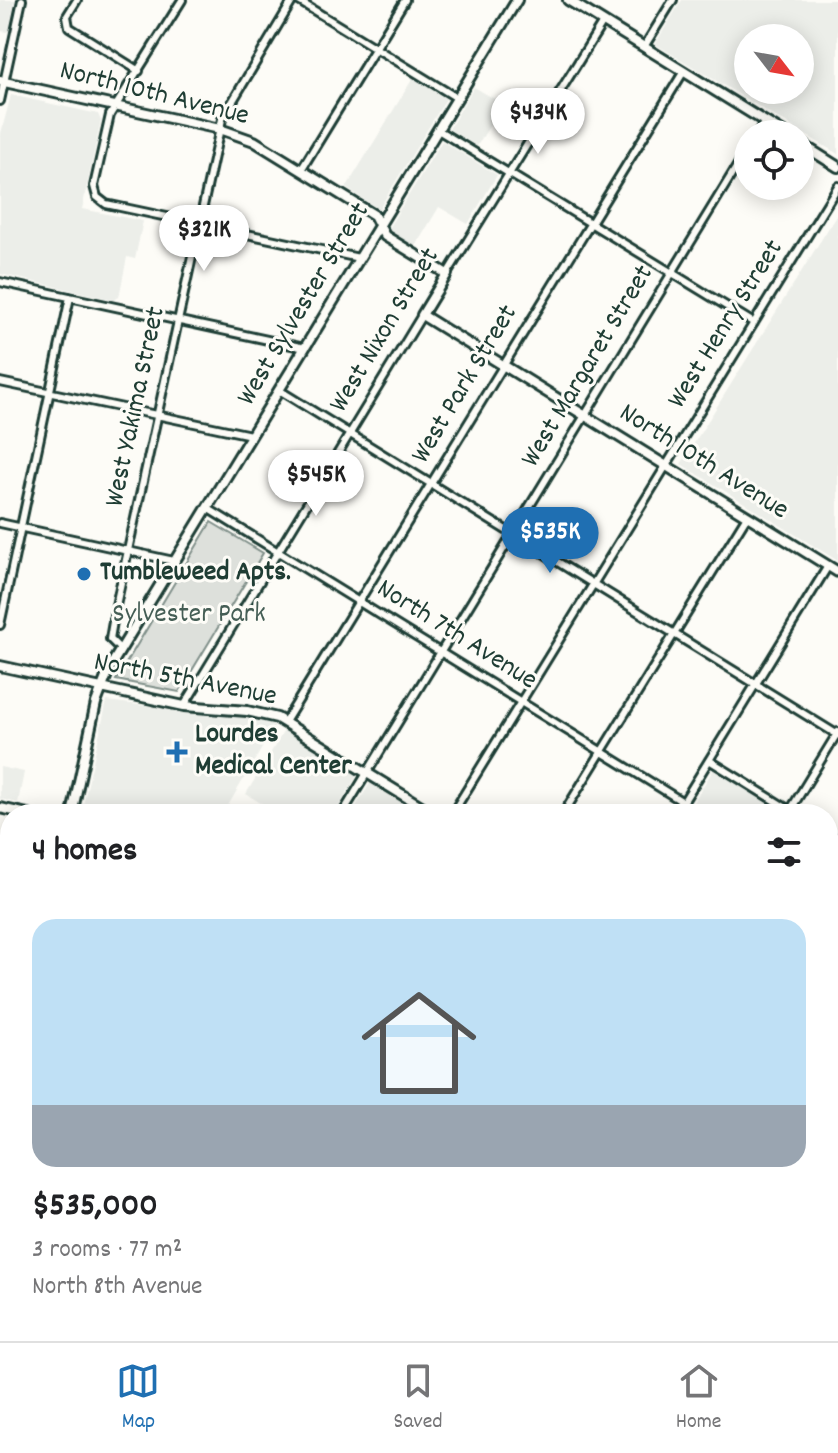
<!DOCTYPE html>
<html lang="en">
<head>
<meta charset="utf-8">
<style>
  :root { --surface:#fff; --page:#f6f6f6; --text:#202124; --muted:#757577; --line:#e0e0e0; --accent:#1f6fb2 }
  body { margin:0; font-family:Dekko,sans-serif; background:var(--page); color:var(--text); height:100vh; display:flex; flex-direction:column; font-size:30px; white-space:nowrap }
  * { box-sizing:border-box; margin:0 }
  p { font-size:26px; color:var(--muted) }
  .icon { flex:none; width:44px; height:44px; fill:none; stroke:currentColor; stroke-width:2; stroke-linecap:round; stroke-linejoin:round }
  .map { position:relative; flex:1; overflow:hidden }
  .side { position:absolute; left:0px; top:804px; width:838px; height:538px; display:flex; flex-direction:column; background:var(--surface); border-radius:32px 32px 0 0; box-shadow:0 4px 20px #0003 }
  .side>* { flex:none }
  .needle { width:52px; rotate:121deg }
  .buttons { position:absolute; left:734px; top:24px; display:grid; gap:16px }
  .buttons a { display:grid; place-items:center; width:80px; height:80px; border-radius:50%; background:var(--surface); box-shadow:0 4px 20px #0003; font-size:40px }
  .price { position:absolute; translate:-50% -68px; padding:0 18px; border-radius:28px; background:#fff; color:#222; font-size:26px; line-height:52px; filter:drop-shadow(0 2px 4px #0008) }
  .price::after { content:''; position:absolute; left:50%; top:48px; width:24px; height:18px; margin-left:-12px; background:inherit; clip-path:polygon(0 0,100% 0,50% 100%) }
  .price.current { background:var(--accent); color:#fff }
  ul { padding:0; list-style:none }
  li { display:grid; align-content:center; gap:16px; height:424px; padding:0 32px }
  li+li { border-top:2px solid var(--line) }
  li span { display:grid; place-items:center; height:248px; border-radius:24px; color:#555 }
  li>.icon { margin-inline-start:auto }
  span .icon { width:144px; height:144px; fill:#fffc; stroke-width:1 }
  li b { font-size:34px }
  h2 { display:flex; justify-content:space-between; align-items:center; height:96px; padding:0 32px; font-size:34px }
  .menu { display:flex; justify-content:space-around; align-items:center; height:112px; border-top:2px solid var(--line); background:var(--surface); font-size:22px; color:var(--muted) }
  .menu a { display:grid; justify-items:center; gap:4px }
  .menu .current { color:var(--accent) }
  .map>svg:first-child { display:block }
</style>
</head>
<body>
<div class="map">
<svg width="838" height="1341" viewBox="0 0 838 1341">
  <rect width="100%" height="100%" fill="#fdfcf7"/>
  <filter id="ink" filterUnits="userSpaceOnUse"><feTurbulence type="fractalNoise" baseFrequency=".0125" numOctaves="2"/><feDisplacementMap in="SourceGraphic" scale="16" xChannelSelector="R" yChannelSelector="G"/><feConvolveMatrix kernelMatrix="1 2 1 2 8 2 1 2 1" color-interpolation-filters="sRGB"/></filter>
  <g filter="url(#ink)">
    <path fill="#eceee9" fill-rule="evenodd" d="M0,0h15l-6,32 -9,-1z
      M682,0h156v154l-183,-110zM748,38h52v52h-52z
      M413,78l33,21 -67,110 -33,-21z
      M474,87l29,17 -26,42 -28,-17z
      M11,95l87,19 3,7 -19,88 61,12 -8,38 -8,-2 -8,40 -5,3 -114,-26v-137z
      M442,141l55,34 -29,49 -29,-17 -24,40 -28,-17z
      M838,213v348l-157,-97z
      M107,701l154,19 14,6 -52,88h-142z
      M285,729l73,45 -24,40h-55l-33,-20z
      M0,767l24,5 -6,31 -18,-4z
      M713,770l67,40 -3,4h-91z
      M371,782l51,32h-71z
      M838,964v90l-10,-6v-68z
      M828,1063l10,6v61l-10,16z
      M10,1127v102l-10,-2v-54z
      M0,1239l10,2v47l-10,-2z
      M97,1332h341l42,9h-385z
      M614,1332h64l-5,9h-65z"/>
    <path fill="#dde0db" stroke="#7e8e88" stroke-width="2" d="M211,522l52,31 -84,139 -63,-12z"/>
    <g fill="none" stroke-linecap="round" stroke-linejoin="round">
      <defs>
        <path id="street" d="M77,0l-10,16 2,11 70,44
          M182,0l-72,115 -16,71 3,11 9,7 253,54
          M297,0l160,98
          M644,47l29,-47
          M0,101l22,-101
          M438,130l316,193
          M757,134l8,-13
          M301,170l104,-170
          M447,274l156,-252
          M0,282l305,66
          M0,382l251,53
          M279,390l559,345
          M207,508l476,294
          M0,523l174,38
          M0,625l70,-328
          M120,649l-10,-10 5,-29 107,-491 71,-119
          M184,706l238,-391
          M285,722l399,-651
          M709,760l87,54
          M342,814l406,-666
          M452,814l386,-628
          M563,814l184,-298
          M676,814l152,-248
          M788,814l50,-82
          M828,834l10,6
          M0,1091l10,2
          M0,1148l10,-47
          M828,1151l10,-16
          M763,1332l1,9"/>
        <path id="secondary" d="M568,0l217,134
          M0,81l220,48 34,12 120,74 11,21 62,38 -25,41 416,257
          M800,143l38,24
          M0,666l184,40 63,5 30,7 157,96
          M0,808l28,6
          M72,814l24,-111 14,-36 407,-667
          M0,949l10,3
          M828,963l10,-16
          M828,1055l10,6
          M828,1217l10,7
          M0,1232l10,2
          M463,1332l42,9
          M592,1341l6,-9"/>
      </defs>
      <use href="#street" stroke="#1f3d34" stroke-width="12"/>
      <use href="#secondary" stroke="#1f3d34" stroke-width="14"/>
      <use href="#street" stroke="#fdfcf7" stroke-width="6"/>
      <use href="#secondary" stroke="#fdfcf7" stroke-width="8"/>
    </g>
  </g>
  <g fill="#1f6fb2" stroke="#fdfcf7" stroke-width="3">
    <circle cx="84" cy="574" r="8"/>
    <path d="M173 740h8v8h8v8h-8v8h-8v-8h-8v-8h8z"/>
  </g>
  <g text-anchor="middle" dominant-baseline="central" stroke-width="6" stroke-linejoin="round" paint-order="stroke">
    <g font-size="28" fill="#1f3d34" stroke="#fdfcf7">
      <text transform="translate(154 95) rotate(14)">North 10th Avenue</text>
      <text transform="translate(305 305) rotate(-59)">West Sylvester Street</text>
      <text transform="translate(727 325) rotate(-58)">West Henry Street</text>
      <text transform="translate(386 331) rotate(-59)">West Nixon Street</text>
      <text transform="translate(589 367) rotate(-59)">West Margaret Street</text>
      <text transform="translate(466 385) rotate(-59)">West Park Street</text>
      <text transform="translate(137 407) rotate(-78)">West Yakima Street</text>
      <text transform="translate(703 463) rotate(32)">North 10th Avenue</text>
      <text transform="translate(456 636) rotate(32)">North 7th Avenue</text>
      <text transform="translate(185 681) rotate(11)">North 5th Avenue</text>
    </g>
    <g font-size="28" font-weight="bold" fill="#1f3d34" stroke="#fdfcf7" text-anchor="start">
      <text x="100" y="574">Tumbleweed Apts.</text>
      <text x="195" y="736">Lourdes<tspan x="195" dy="32">Medical Center</tspan></text>
    </g>
    <g font-size="28" fill="#455e55" stroke="#fdfcf7">
      <text x="189" y="616">Sylvester Park</text>
    </g>
  </g>
</svg>
<div class="buttons">
<a><svg class="needle" viewBox="-14 -14 28 28"><path d="M0-13l5 13h-10z" fill="#e53935"/><path d="M0 13l5-13h-10z" fill="#757577"/></svg></a>
<a><svg class="icon" aria-label="locate" viewBox="0 0 24 24"><circle cx="12" cy="12" r="6"/><path d="M12 2v4M12 18v4M2 12h4M18 12h4"/></svg></a>
</div>
<b class="price" style="left:538px;top:156px">$434K</b>
<b class="price" style="left:204px;top:273px">$321K</b>
<b class="price" style="left:316px;top:518px">$545K</b>
<b class="price current" style="left:550px;top:575px">$535K</b>
<section class="side">
<h2>4 homes<svg class="icon" aria-label="filters" viewBox="0 0 24 24"><path d="M4 7h16M4 17h16"/><circle cx="9" cy="7" r="2"/><circle cx="15" cy="17" r="2"/></svg></h2>
<ul>
<li><span style="background:linear-gradient(#bfe0f5 75%,#9aa5b1 0)"><svg class="icon" aria-label="home" viewBox="0 0 24 24"><path d="M3 11l9-7 9 7M6 9v11h12V9"/></svg></span><div><b>$535,000</b><p>3 rooms · 77 m²</p><p>North 8th Avenue</p></div></li>
</ul>
</section>
</div>
<nav class="menu">
<a class="current"><svg class="icon" aria-label="map" viewBox="0 0 24 24"><path d="M3 6l6-2 6 2 6-2v14l-6 2-6-2-6 2zM9 4v14M15 6v14"/></svg>Map</a>
<a><svg class="icon" aria-label="saved" viewBox="0 0 24 24"><path d="M7 4h10v16l-5-4-5 4z"/></svg>Saved</a>
<a><svg class="icon" aria-label="home" viewBox="0 0 24 24"><path d="M3 11l9-7 9 7M6 9v11h12V9"/></svg>Home</a>
</nav>
</body>
</html>
